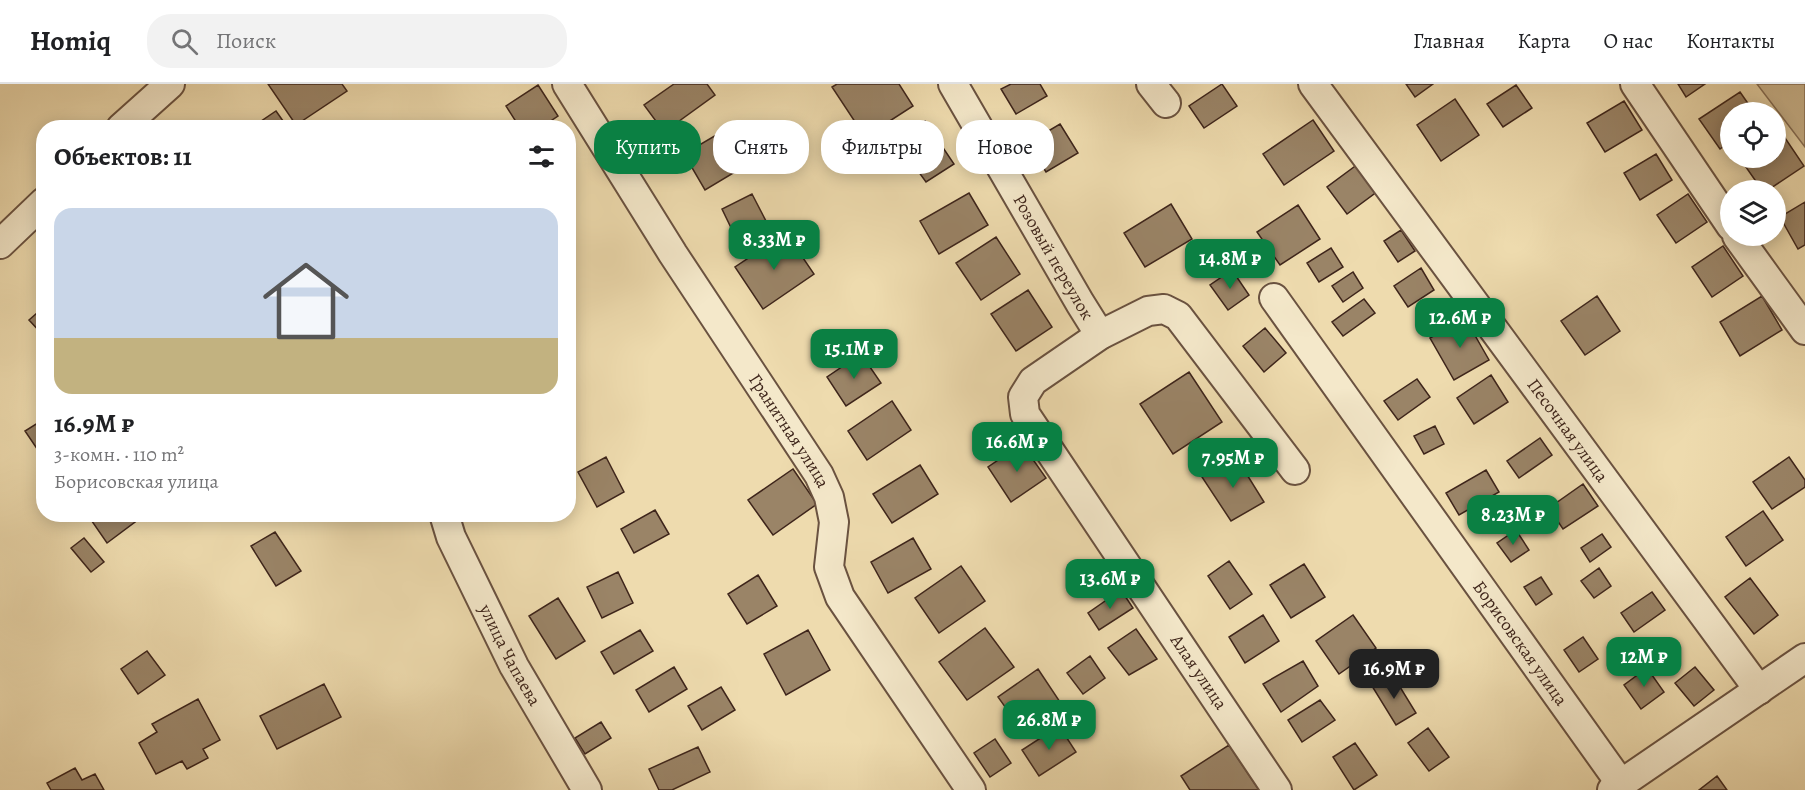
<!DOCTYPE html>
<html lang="ru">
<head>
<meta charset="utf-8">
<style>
  :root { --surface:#fff; --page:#f2f2f2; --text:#202124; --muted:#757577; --line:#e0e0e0; --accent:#0b8043 }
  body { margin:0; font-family:Alegreya,serif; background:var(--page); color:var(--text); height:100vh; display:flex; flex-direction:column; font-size:22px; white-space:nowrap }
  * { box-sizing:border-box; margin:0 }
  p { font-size:20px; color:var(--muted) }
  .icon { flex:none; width:33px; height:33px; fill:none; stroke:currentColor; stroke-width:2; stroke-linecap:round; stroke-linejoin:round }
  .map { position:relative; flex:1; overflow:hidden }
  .panel { position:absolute; left:36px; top:36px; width:540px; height:402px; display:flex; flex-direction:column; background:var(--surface); border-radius:24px; box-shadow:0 3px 15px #0003 }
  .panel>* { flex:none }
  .banner { position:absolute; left:594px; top:36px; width:570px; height:54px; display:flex; gap:12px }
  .tools { position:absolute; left:1720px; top:18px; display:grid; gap:12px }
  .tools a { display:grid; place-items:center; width:66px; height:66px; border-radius:50%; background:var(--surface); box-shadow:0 3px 15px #0003; font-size:30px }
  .price { position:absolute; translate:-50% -51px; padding:0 14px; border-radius:12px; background:var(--accent); color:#fff; font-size:20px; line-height:39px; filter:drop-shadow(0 2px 3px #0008) }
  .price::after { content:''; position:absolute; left:50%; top:36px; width:18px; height:14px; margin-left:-9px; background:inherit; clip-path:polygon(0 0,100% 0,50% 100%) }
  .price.current { background:#222; color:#fff }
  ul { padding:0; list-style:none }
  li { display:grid; align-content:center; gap:12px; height:318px; padding:0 18px }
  li span { display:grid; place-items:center; height:186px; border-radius:18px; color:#555 }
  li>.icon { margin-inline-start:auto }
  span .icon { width:108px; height:108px; fill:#fffc; stroke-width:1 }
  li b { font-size:26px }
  h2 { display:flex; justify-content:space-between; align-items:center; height:72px; padding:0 18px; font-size:26px }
  .tag { padding:0 21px; border-radius:24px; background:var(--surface); box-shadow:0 3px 15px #0003; font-size:21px; line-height:54px }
  .tag.current { background:var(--accent); color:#fff }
  header { display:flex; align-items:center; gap:36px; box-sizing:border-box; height:84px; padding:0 30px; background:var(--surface); border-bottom:2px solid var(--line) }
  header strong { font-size:28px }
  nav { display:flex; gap:33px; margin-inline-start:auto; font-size:21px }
  .search { width:420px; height:54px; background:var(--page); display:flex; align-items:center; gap:15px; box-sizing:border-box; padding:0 21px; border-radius:24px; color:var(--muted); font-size:22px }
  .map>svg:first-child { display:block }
</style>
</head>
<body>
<header>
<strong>Homiq</strong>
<div class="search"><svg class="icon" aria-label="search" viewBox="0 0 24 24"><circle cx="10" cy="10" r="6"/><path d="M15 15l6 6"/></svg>Поиск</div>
<nav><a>Главная</a><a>Карта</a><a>О нас</a><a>Контакты</a></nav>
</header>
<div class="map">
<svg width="1805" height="706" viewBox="0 0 1805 706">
  <rect width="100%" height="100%" fill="#eedbae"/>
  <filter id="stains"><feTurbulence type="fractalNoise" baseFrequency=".00333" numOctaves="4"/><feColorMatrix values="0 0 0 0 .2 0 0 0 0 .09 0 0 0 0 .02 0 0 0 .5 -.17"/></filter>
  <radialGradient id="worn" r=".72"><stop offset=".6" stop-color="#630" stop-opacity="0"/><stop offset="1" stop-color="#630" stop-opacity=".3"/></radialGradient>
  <path fill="#d0bc95" stroke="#877058" stroke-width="1.5" d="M1757,0h48v63z"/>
  <path fill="#9a8467" stroke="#3e251b" stroke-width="1.5" d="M268,0h74l5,7 -51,34z
    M674,0h33l8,11 -51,37 -20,-27z
    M837,0h62l14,22 -48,31 -33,-50z
    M1011,0h29l7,12 -31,18 -15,-25z
    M1222,0l15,22 -33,22 -15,-22z
    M1406,0h27l-18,13z
    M1678,0h27l-19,13z
    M538,1l20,31 -18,12h-20l-14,-22z
    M1516,1l16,23 -29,19 -16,-23z
    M1740,8l14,20h-23v29l-11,8 -21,-30z
    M1455,15l24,36 -38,26 -24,-36z
    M1624,17l18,29 -37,22 -18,-29z
    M276,27l12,17h-37z
    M1313,36l21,31 -50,34 -21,-31z
    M925,37l29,43 -28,18 -29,-40z
    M1060,40l18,29 -32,19 -18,-29z
    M723,47l22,35 -40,24 -21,-36z
    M1781,48l23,34 -36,24h-6l-21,-30 4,-2h31v-22z
    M1656,70l16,26 -32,20 -16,-27z
    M1358,80l20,27 -31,23 -20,-27z
    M969,109l19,32 -49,29 -19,-33z
    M752,110l15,29 -31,15 -14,-29z
    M1688,110l19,28 -31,21 -19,-28z
    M1805,118v43l-7,4 -18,-32z
    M1171,120l21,35 -47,28 -21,-34z
    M1298,121l22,34 -40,26 -23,-33z
    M1401,146l14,21 -17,11 -14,-21z
    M786,149l28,41 -51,35 -28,-42z
    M996,153l24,37 -39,26 -25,-37z
    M1723,162l20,30 -31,21 -20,-30z
    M1331,164l12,19 -24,15 -12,-19z
    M1421,184l13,22 -26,17 -14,-21z
    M1232,186l17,25 -21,15 -18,-25z
    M1353,188l10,16 -20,14 -11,-16z
    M1028,206l24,37 -36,24 -25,-37z
    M1597,212l23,35 -35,24 -24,-34z
    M1762,212l20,34 -42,26 -20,-34z
    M1364,215l11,14 -32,23 -11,-14z
    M44,223v29l-15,-16z
    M1465,234l24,42 -35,20 -24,-42z
    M1265,244l21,25 -22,19 -21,-26z
    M861,270l20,29 -35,23 -19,-29z
    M1189,288l33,50 -49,32 -33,-50z
    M1491,291l17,27 -34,22 -17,-26z
    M1417,295l13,18 -32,23 -14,-19z
    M892,317l19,29 -44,30 -19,-29z
    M44,335v40l-19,-28z
    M1435,342l9,18 -20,10 -10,-18z
    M1540,354l12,17 -33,23 -12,-17z
    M1022,360l24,34 -35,24 -23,-35z
    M606,373l18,35 -27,15 -19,-35z
    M1236,373l28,45 -33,19 -29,-44z
    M1789,373l16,23v7l-33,22 -19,-27z
    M920,381l18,29 -46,29 -19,-29z
    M793,385l24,35 -44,31 -25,-35z
    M1486,386l13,22 -40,23 -13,-22z
    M1583,400l15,22 -35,23 -14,-21z
    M655,426l14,24 -35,19 -13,-24z
    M1763,427l20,29 -37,26 -20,-29z
    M87,430h48l4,5 -32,24z
    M1516,446l13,20 -18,12 -14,-19z
    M275,448l26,39 -25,15 -25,-40z
    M1602,450l9,13 -21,15 -9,-14z
    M84,454l20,24 -13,10 -20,-24z
    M913,454l18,31 -43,24 -17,-31z
    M1229,477l23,33 -22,15 -22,-33z
    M1304,480l21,33 -34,21 -21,-33z
    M961,482l24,35 -46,32 -24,-35z
    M1599,484l12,18 -17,12 -13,-17z
    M618,488l15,31 -31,15 -15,-31z
    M758,491l19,31 -30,18 -19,-30z
    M1541,493l11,17 -16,11 -12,-18z
    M1750,494l28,37 -24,19 -29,-37z
    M1121,506l12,18 -34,22 -11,-17z
    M1652,508l13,18 -31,22 -13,-19z
    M558,514l27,43 -29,18 -27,-43z
    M1263,531l16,26 -34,22 -16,-26z
    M1353,531l23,33 -37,26 -23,-33z
    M985,544l29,39 -47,33 -28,-38z
    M1136,545l21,30 -28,16 -21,-27z
    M640,546l13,21 -39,23 -13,-22z
    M808,546l22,40 -44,25 -22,-41z
    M1583,553l15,22 -19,13 -15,-22z
    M147,567l18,24 -27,19 -17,-25z
    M1090,572l15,22 -22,16 -16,-21z
    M1303,577l15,25 -37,26 -18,-28z
    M674,583l13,22 -38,23 -13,-22z
    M1695,583l19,23 -20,16 -19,-23z
    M1647,584l17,24 -23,17 -17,-24z
    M1038,585l24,36 -39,27 -25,-35z
    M1392,590l24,39 -20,12 -24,-39z
    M324,600l17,33 -64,32 -17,-33z
    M721,603l14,23 -33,20 -14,-24z
    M198,615l22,41 -17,9 5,9 -21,11 -5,-8 -26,13 -17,-31 18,-11 -5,-8z
    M1320,616l15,20 -33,22 -14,-22z
    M601,638l10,16 -26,16 -10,-16z
    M1059,642l17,26 -37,24 -17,-26z
    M1428,644l21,29 -20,14 -21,-28z
    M995,655l16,24 -21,14 -16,-24z
    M1355,659l22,32 -23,15 -21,-33z
    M1229,661l30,45h-69l-9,-14z
    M698,663l12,25 -38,18h-13l-10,-21z
    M75,684l7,12 13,-6 9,16h-53l-4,-7z
    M1717,692l10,14h-28z"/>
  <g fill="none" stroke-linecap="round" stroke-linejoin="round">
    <defs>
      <g id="minor">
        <path id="s1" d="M567,0l106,170 146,221 10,22 5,25 -5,45 11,30 131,193"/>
        <path id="s2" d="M953,0l127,219 20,32"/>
        <path d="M1151,0l15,19"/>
        <path id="s3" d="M1313,0l446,606"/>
        <path d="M1635,0l96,142"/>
        <path d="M121,44l49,-44"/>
        <path d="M1737,152l68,94"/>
        <path d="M0,160l44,-42"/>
        <path id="s4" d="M1274,214l347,486"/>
        <path id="s5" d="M444,430l7,23 63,129 73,124"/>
        <path d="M1277,706l-252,-376 -2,-17 10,-16 67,-46 48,-24 16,-2 14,7 117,154"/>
        <path d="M1612,706l193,-132"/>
      </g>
    </defs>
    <use href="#minor" stroke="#6a5240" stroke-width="32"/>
    <use href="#minor" stroke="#f4e8ca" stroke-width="28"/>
  </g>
  <g text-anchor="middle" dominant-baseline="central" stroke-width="5" stroke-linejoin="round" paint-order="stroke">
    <g font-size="18" fill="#3e251b" stroke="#f4e8ca">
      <text stroke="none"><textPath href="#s2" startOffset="200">Розовый переулок</textPath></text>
      <text stroke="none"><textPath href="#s3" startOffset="430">Песочная улица</textPath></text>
      <text stroke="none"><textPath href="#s1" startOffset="412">Гранитная улица</textPath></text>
      <text stroke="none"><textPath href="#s4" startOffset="424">Борисовская улица</textPath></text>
      <text stroke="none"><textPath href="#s5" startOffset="156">улица Чапаева</textPath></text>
      <text transform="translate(1199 588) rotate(56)">Алая улица</text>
    </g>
  </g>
  <rect width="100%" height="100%" filter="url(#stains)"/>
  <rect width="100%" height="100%" fill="url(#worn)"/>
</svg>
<div class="tools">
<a><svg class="icon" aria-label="locate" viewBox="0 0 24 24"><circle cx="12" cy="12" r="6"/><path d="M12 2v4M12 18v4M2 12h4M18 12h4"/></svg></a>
<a><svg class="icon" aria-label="layers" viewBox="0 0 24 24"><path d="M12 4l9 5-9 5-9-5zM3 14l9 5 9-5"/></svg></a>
</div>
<b class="price" style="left:774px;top:187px">8.33M ₽</b>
<b class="price" style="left:1230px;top:206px">14.8M ₽</b>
<b class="price" style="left:1460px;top:265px">12.6M ₽</b>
<b class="price" style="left:854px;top:296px">15.1M ₽</b>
<b class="price" style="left:1017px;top:389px">16.6M ₽</b>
<b class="price" style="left:1233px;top:405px">7.95M ₽</b>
<b class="price" style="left:1513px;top:462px">8.23M ₽</b>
<b class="price" style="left:1110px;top:526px">13.6M ₽</b>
<b class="price" style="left:1644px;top:604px">12M ₽</b>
<b class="price current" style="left:1394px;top:616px">16.9M ₽</b>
<b class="price" style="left:1049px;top:667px">26.8M ₽</b>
<div class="banner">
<a class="tag current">Купить</a>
<a class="tag">Снять</a>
<a class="tag">Фильтры</a>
<a class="tag">Новое</a>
</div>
<section class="panel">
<h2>Объектов: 11<svg class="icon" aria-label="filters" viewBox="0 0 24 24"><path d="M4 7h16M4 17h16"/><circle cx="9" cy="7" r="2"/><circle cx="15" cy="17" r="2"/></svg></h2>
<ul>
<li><span style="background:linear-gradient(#c9d6e8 70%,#c2b280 0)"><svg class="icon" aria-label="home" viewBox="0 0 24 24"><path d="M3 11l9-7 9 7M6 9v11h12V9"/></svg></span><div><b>16.9M ₽</b><p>3-комн. · 110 m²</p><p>Борисовская улица</p></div></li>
</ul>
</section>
</div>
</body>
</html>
